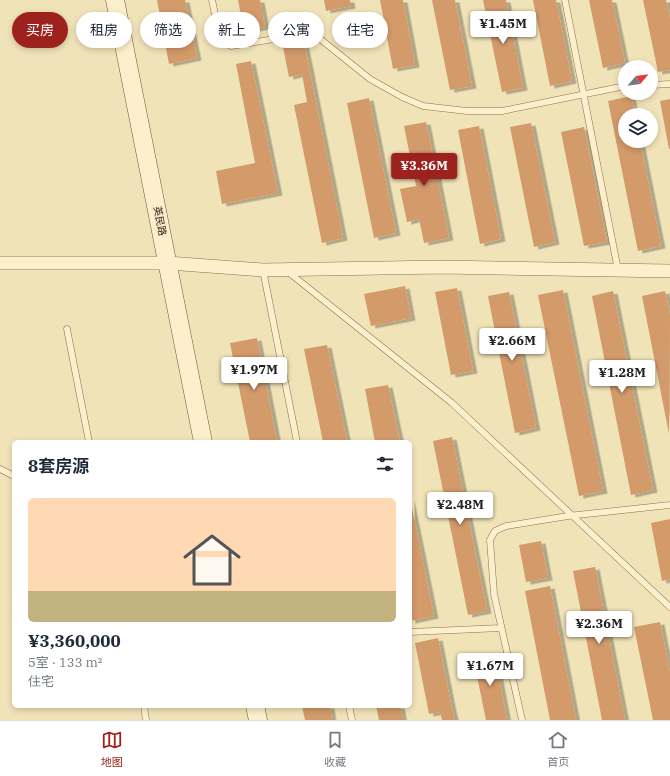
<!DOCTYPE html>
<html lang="zh">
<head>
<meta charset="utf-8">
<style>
  :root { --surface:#fff; --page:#f2f2f3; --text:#1f2937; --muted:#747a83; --line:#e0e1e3; --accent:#9d211d }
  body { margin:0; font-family:"IBM Plex Serif","Noto Sans SC",serif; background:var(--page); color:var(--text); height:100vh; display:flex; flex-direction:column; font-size:15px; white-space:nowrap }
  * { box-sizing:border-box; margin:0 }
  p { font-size:13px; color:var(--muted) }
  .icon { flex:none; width:22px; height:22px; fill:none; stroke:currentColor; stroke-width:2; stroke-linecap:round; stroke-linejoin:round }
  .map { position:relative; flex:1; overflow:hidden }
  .details { position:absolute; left:12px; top:440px; width:400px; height:268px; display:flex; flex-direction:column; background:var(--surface); border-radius:6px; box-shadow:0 2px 6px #0003 }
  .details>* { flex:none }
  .guide { position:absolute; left:12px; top:12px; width:400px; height:36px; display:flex; gap:8px }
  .needle { width:26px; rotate:61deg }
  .buttons { position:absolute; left:618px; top:60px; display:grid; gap:8px }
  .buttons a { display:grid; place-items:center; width:40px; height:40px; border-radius:50%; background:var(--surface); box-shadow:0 2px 6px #0003; font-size:20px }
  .price { position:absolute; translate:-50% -34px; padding:0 9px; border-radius:4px; background:#fff; color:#222; font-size:13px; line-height:26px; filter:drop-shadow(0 1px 2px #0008) }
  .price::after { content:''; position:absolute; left:50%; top:24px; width:12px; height:9px; margin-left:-6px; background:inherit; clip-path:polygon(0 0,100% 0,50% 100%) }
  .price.selected { background:var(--accent); color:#fff }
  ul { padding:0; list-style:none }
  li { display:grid; align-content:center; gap:8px; height:212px; padding:0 16px }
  li span { display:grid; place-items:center; height:124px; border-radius:6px; color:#555 }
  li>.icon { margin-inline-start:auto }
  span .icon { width:72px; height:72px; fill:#fffc; stroke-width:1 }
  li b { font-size:17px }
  h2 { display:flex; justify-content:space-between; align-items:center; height:48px; padding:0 16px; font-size:17px }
  .pill { padding:0 14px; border-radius:18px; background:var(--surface); box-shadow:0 2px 6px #0003; font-size:14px; line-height:36px }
  .pill.selected { background:var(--accent); color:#fff }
  .dock { display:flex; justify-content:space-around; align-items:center; height:56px; border-top:1px solid var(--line); background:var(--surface); font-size:11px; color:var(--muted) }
  .dock a { display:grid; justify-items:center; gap:2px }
  .dock .selected { color:var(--accent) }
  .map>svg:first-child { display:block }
</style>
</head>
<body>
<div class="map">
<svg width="670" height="720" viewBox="0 0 670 720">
  <defs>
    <filter id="shadow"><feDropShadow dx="4.5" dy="2.5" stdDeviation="0" flood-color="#0004"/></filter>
  </defs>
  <rect width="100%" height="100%" fill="#f1e3b8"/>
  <path fill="#d39a6b" filter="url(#shadow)" d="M157,0h28l12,58 -28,6z
    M238,0h22l5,27 -21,4z
    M324,0h26l1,6 -25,5z
    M380,0h23l12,65 -22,4z
    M432,0h23l17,86 -22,4z
    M483,0h23l17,88 -21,4z
    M533,0h23l16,81 -22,5z
    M589,0h23l13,63 -22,5z
    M643,0h23l4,19v51l-12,2z
    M304,42l39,196 -21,5 -28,-138 13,-3 -5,-28 -13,3 -6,-30z
    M251,61l27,132 -56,11 -6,-33 39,-8 -19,-99z
    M631,96l4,19h-10v26h15l21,105 -23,5 -30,-150z
    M369,98l27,135 -22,5 -27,-135z
    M670,99v50h-1l-9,-48z
    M426,122l23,116 -25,5 -5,-24 -12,3 -7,-33 16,-3 -12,-60z
    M531,123l24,119 -21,5 -24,-120z
    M479,126l22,113 -21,5 -22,-114z
    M584,127l23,115 -23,4 -23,-114z
    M405,286l6,32 -40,8 -7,-32z
    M457,288l16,83 -22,4 -16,-83z
    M563,290l40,201 -24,5 -41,-201z
    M613,291l40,199 -22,5 -39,-199z
    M665,291l5,24 -1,119 -27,-138z
    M509,292l27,136 -21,5 -27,-137z
    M257,338l20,104h-27l-20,-99z
    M327,345l20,97h-24l-19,-93z
    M388,385l12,57h-25l-10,-53z
    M452,437l35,174 -19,4 -35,-174z
    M410,498l24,118 -23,5 -1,-6z
    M670,519v60l-8,2 -11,-58z
    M541,541l7,37 -22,4 -7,-37z
    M595,567l30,153h-23l-29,-149z
    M550,586l26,134h-26l-25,-129z
    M660,622l10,51v47h-17l-19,-93z
    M438,638l14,71 3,11h-13l-2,-8 -11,2 -14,-71z
    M494,653l13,67h-21l-13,-63z
    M302,706h28l2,14h-27z
    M376,706h24l3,14h-24z"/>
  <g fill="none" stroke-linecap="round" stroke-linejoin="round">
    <defs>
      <path id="lane" d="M212,0c4,17 4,36 19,46l75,-12 13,4 51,41 32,18 21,9 44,5h35l123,-25
        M565,0l53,270
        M651,85l19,-1
        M263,270l34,172
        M287,271l165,132 218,204
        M67,329l22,113
        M0,469l14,7
        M410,632l91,-4
        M144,706l2,14
        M349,706l3,14
        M522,720l-28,-126 -4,-54 5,-9 11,-5 62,-10 102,-11"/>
      <path id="street" d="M0,263h168l95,7 180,-3 227,4"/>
      <path id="secondary" d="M115,0l88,442
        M255,706l3,14"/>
    </defs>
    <use href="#lane" stroke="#897152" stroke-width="7"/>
    <use href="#street" stroke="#897152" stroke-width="14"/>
    <use href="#secondary" stroke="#6a5236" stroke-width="19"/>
    <use href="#lane" stroke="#fcefcc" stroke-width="6"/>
    <use href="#street" stroke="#fcefcc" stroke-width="13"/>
    <use href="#secondary" stroke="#fcefcc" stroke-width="18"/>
  </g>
  <g text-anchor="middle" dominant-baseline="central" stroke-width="3" stroke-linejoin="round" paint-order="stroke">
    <g font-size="10" fill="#362819" stroke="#f8ecc9">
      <text transform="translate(160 221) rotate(79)">英民路</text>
    </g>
  </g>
</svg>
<div class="buttons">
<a><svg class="needle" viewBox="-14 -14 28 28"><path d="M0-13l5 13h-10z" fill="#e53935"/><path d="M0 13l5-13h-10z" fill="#747a83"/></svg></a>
<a><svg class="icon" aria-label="layers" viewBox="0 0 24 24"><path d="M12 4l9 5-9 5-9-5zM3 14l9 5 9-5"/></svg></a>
</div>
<b class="price" style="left:503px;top:45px">¥1.45M</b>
<b class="price selected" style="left:424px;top:187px">¥3.36M</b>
<b class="price" style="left:512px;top:362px">¥2.66M</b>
<b class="price" style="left:254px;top:391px">¥1.97M</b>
<b class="price" style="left:622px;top:394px">¥1.28M</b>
<b class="price" style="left:460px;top:526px">¥2.48M</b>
<b class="price" style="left:599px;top:645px">¥2.36M</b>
<b class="price" style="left:490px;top:687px">¥1.67M</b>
<div class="guide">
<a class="pill selected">买房</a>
<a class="pill">租房</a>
<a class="pill">筛选</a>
<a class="pill">新上</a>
<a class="pill">公寓</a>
<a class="pill">住宅</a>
</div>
<section class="details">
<h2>8套房源<svg class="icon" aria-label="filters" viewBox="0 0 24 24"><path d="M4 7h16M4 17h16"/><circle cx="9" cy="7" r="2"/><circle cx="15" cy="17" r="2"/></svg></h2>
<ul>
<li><span style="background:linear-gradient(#ffd9b3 75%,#c2b280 0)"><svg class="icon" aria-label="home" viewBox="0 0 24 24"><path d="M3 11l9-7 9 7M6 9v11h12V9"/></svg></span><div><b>¥3,360,000</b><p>5室 · 133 m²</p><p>住宅</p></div></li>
</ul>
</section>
</div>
<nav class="dock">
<a class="selected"><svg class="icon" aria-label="map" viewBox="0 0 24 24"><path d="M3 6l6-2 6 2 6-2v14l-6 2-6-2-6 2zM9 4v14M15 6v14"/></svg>地图</a>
<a><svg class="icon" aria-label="saved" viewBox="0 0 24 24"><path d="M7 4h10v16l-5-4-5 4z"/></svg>收藏</a>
<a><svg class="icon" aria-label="home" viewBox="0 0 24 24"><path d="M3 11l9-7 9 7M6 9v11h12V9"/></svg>首页</a>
</nav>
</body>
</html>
